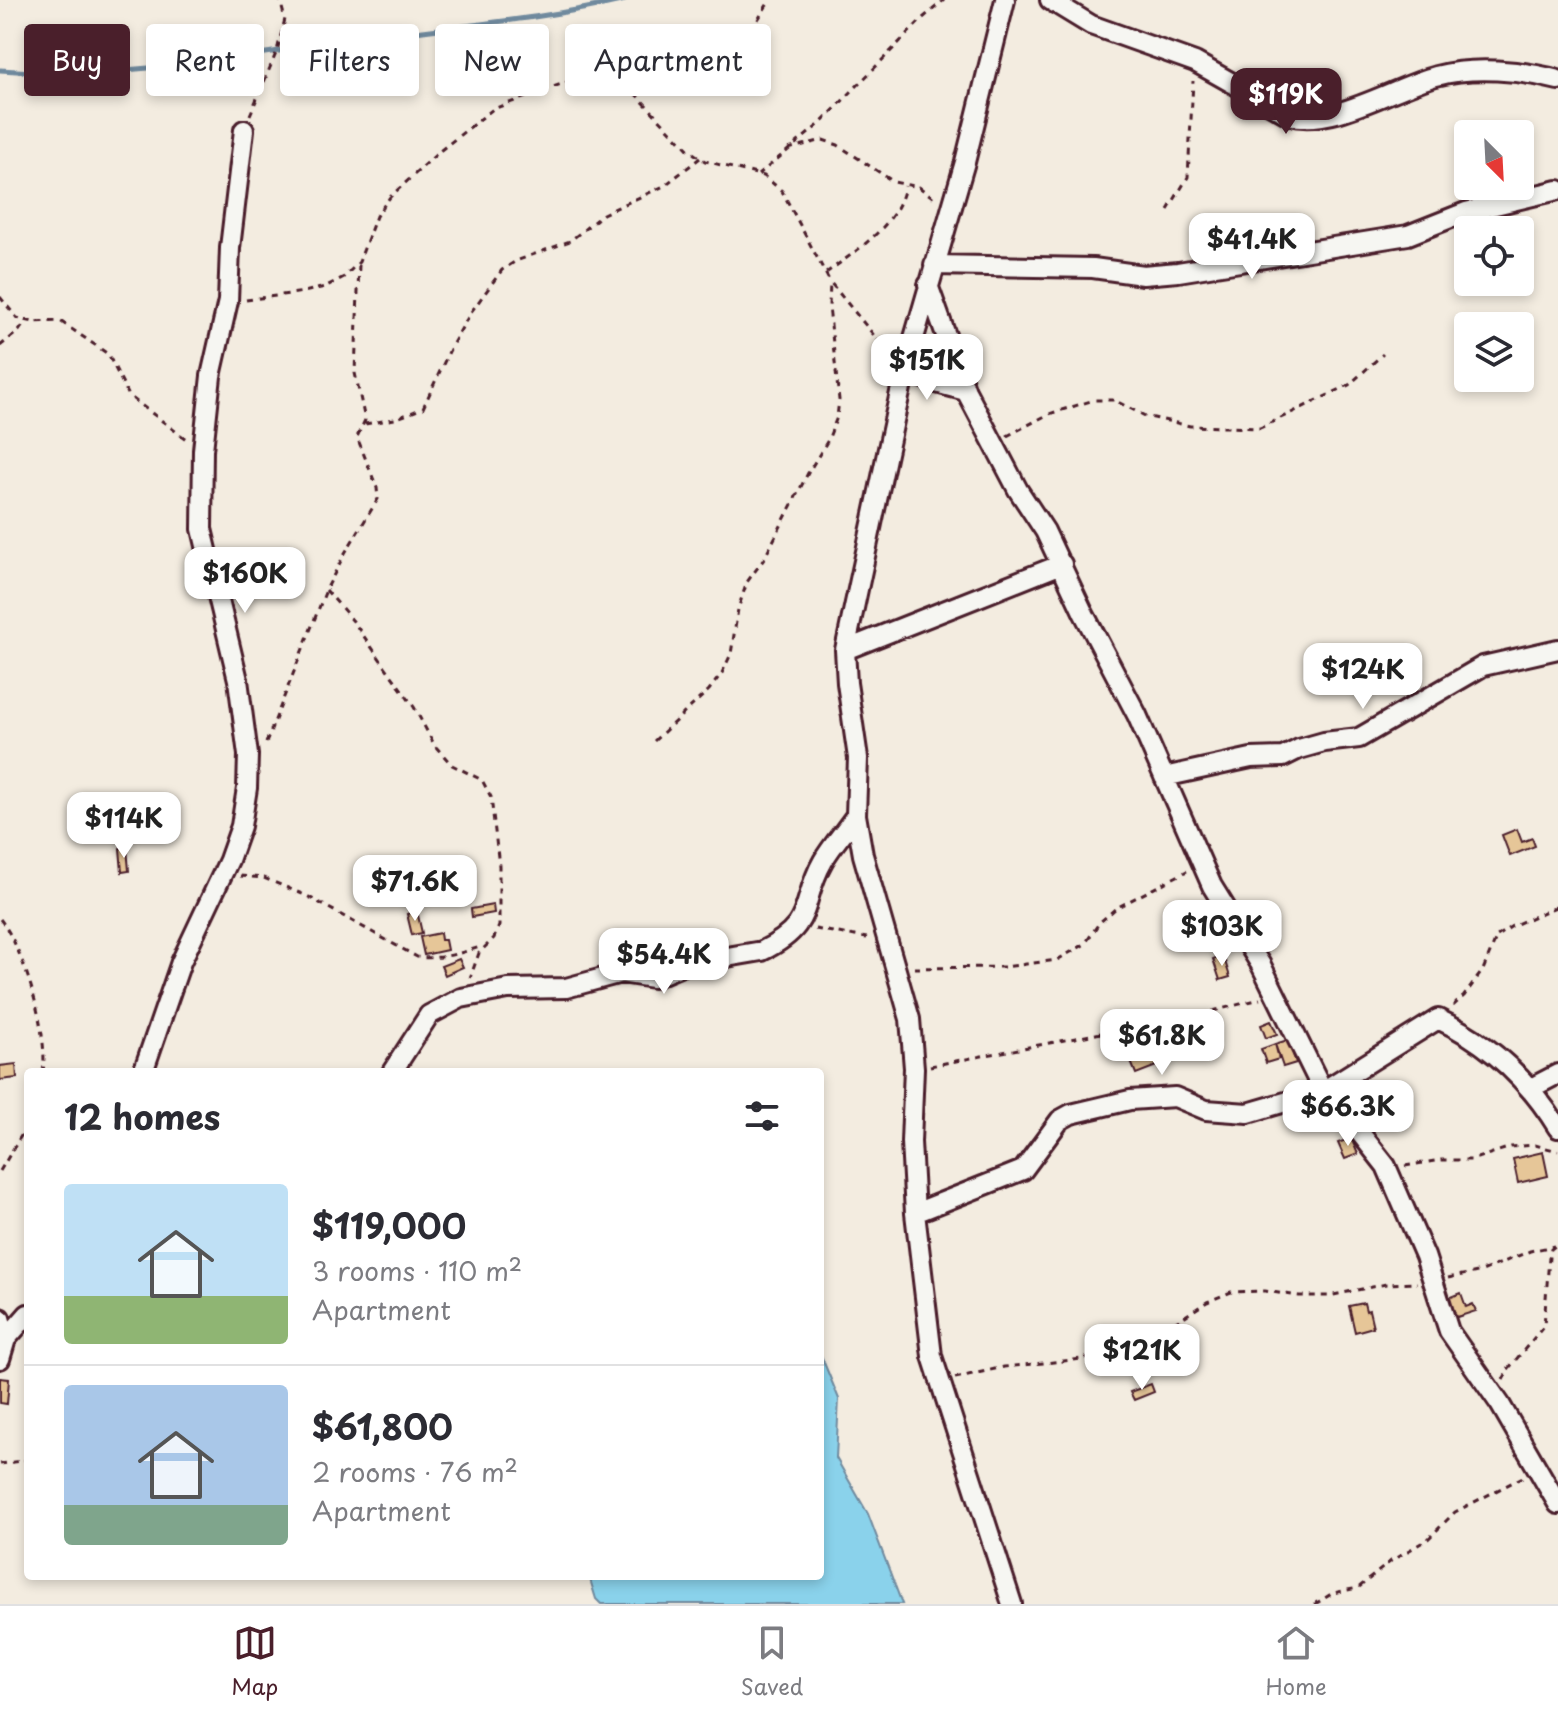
<!DOCTYPE html>
<html lang="en">
<head>
<meta charset="utf-8">
<style>
  :root { --surface:#fff; --page:#f7f7f7; --text:#2b2b33; --muted:#7c7c81; --line:#e1e1e2; --accent:#4a1f2b }
  body { margin:0; font-family:"Playpen Sans",sans-serif; background:var(--page); color:var(--text); height:100vh; display:flex; flex-direction:column; font-size:30px; white-space:nowrap }
  * { box-sizing:border-box; margin:0 }
  p { font-size:26px; color:var(--muted) }
  .icon { flex:none; width:44px; height:44px; fill:none; stroke:currentColor; stroke-width:2; stroke-linecap:round; stroke-linejoin:round }
  .map { position:relative; flex:1; overflow:hidden }
  .details { position:absolute; left:24px; top:1068px; width:800px; height:512px; display:flex; flex-direction:column; background:var(--surface); border-radius:8px; box-shadow:0 4px 12px #0003 }
  .details>* { flex:none }
  .hud { position:absolute; left:24px; top:24px; width:800px; height:72px; display:flex; gap:16px }
  .needle { width:52px; rotate:156deg }
  .fabs { position:absolute; left:1454px; top:120px; display:grid; gap:16px }
  .fabs a { display:grid; place-items:center; width:80px; height:80px; border-radius:8px; background:var(--surface); box-shadow:0 4px 12px #0003; font-size:40px }
  .price { position:absolute; translate:-50% -68px; padding:0 18px; border-radius:16px; background:#fff; color:#222; font-size:26px; line-height:52px; filter:drop-shadow(0 2px 4px #0008) }
  .price::after { content:''; position:absolute; left:50%; top:48px; width:24px; height:18px; margin-left:-12px; background:inherit; clip-path:polygon(0 0,100% 0,50% 100%) }
  .price.on { background:var(--accent); color:#fff }
  ul { padding:0; list-style:none }
  li { display:flex; align-items:center; gap:24px; height:200px; padding:0 40px }
  li+li { border-top:2px solid var(--line) }
  li span { display:grid; place-items:center; flex:none; width:224px; height:160px; border-radius:8px; color:#555 }
  li>.icon { margin-inline-start:auto }
  span .icon { width:96px; height:96px; fill:#fffc; stroke-width:1 }
  li b { font-size:34px }
  h2 { display:flex; justify-content:space-between; align-items:center; height:96px; padding:0 40px; font-size:34px }
  .chip { padding:0 28px; border-radius:8px; background:var(--surface); box-shadow:0 4px 12px #0003; font-size:28px; line-height:72px }
  .chip.on { background:var(--accent); color:#fff }
  .tab-bar { display:flex; justify-content:space-around; align-items:center; height:112px; border-top:2px solid var(--line); background:var(--surface); font-size:22px; color:var(--muted) }
  .tab-bar a { display:grid; justify-items:center; gap:4px }
  .tab-bar .on { color:var(--accent) }
  .map>svg:first-child { display:block }
</style>
</head>
<body>
<div class="map">
<svg width="1558" height="1604" viewBox="0 0 1558 1604">
  <rect width="100%" height="100%" fill="#f3ece0"/>
  <filter id="ink" filterUnits="userSpaceOnUse"><feTurbulence type="fractalNoise" baseFrequency=".0125" numOctaves="2"/><feDisplacementMap in="SourceGraphic" scale="16" xChannelSelector="R" yChannelSelector="G"/><feConvolveMatrix kernelMatrix="1 2 1 2 8 2 1 2 1" color-interpolation-filters="sRGB"/></filter>
  <g filter="url(#ink)">
    <path fill="#8ad2eb" stroke="#708a9e" stroke-width="2" d="M820,1353l19,46 -3,59 32,56 34,90h-301l-5,-5 -7,-23h231z"/>
    <g fill="none" stroke-linecap="round" stroke-linejoin="round">
      <path stroke="#708a9e" stroke-width="5" d="M0,70c125,10 244,-15 368,-32 86,-12 173,-18 257,-38"/>
    </g>
    <path fill="#e6c698" stroke="#4a1f2b" stroke-width="2" d="M1517,829l5,13 10,-4 3,8 -25,10 -8,-21z
      M127,847l2,24 -7,1 -2,-24z
      M493,905l1,8 -22,4 -1,-8z
      M417,911l5,22 -10,2 -5,-21z
      M440,933l1,7h4l2,10 -23,5 -4,-18z
      M1223,955l7,22 -10,3 -7,-21z
      M459,959l4,8 -18,8 -4,-9z
      M1271,1021l6,13 -11,4 -5,-13z
      M1164,1038l8,22 -36,14 -9,-22z
      M1288,1040l8,23 -13,4 -8,-23z
      M1275,1044l4,15 -13,4 -5,-14z
      M16,1064l1,14 -17,2v-14z
      M1351,1138l7,16 -13,5 -7,-16z
      M1543,1152l5,24 -30,7 -5,-24z
      M1461,1293l5,14 7,-3 3,7 -25,8 -7,-19z
      M1364,1303l2,8 3,-1 4,17 -18,5 -6,-26z
      M1158,1334l4,16 -17,8 -6,-16z
      M0,1378l9,1 -2,25 -7,-1z
      M1151,1384l3,8 -20,8 -4,-8z"/>
    <g fill="none" stroke-linecap="round" stroke-linejoin="round">
      <defs>
        <path id="street" d="M1005,0l-40,162 -60,207 -60,281 2,33 11,75 -2,57 7,40 47,164 4,49 -3,74 4,71 17,143 80,248
          M1050,0l41,25 104,37 94,53c44,12 103,-27 147,-39 37,-10 85,-6 122,4
          M934,265l159,3 50,7 35,-3 230,-37 58,-23 92,-22
          M928,285l38,106 52,99 27,41 38,81 54,103 75,171 49,79 62,126 19,19 44,56 39,90 24,75 51,73 58,100
          M905,369l31,14 30,8
          M845,650l217,-86
          M1164,777l87,-19 32,-1 16,-8 25,-7 35,-4 124,-72 75,-17
          M143,1072l38,-110 48,-102 12,-34 6,-38 1,-33 -10,-75 -36,-151 1,-79 8,-74 17,-75 2,-53 14,-118
          M392,1072l37,-57 32,-17 47,-9 58,-1 55,-15 32,5 33,-14 76,-13c55,-27 37,-48 61,-90 9,-16 23,-31 33,-46
          M1531,1088l27,-14
          M915,1213l108,-43 37,-50 11,-6 59,-14 45,-3 31,13 42,3 75,-22 115,-72c52,24 90,60 120,109
          M0,1318l6,21 -6,20
          M6,1339l22,-25"/>
      </defs>
      <use href="#street" stroke="#4a1f2b" stroke-width="24"/>
      <path stroke="#4a1f2b" stroke-width="3" stroke-dasharray="6 6" stroke-linecap="butt" d="M607,70l20,15 63,66 15,10 59,15 18,15 48,91 61,74
        M250,115l27,-64 8,-32 -5,-19
        M788,149l35,-9 15,5 56,37 25,5 15,11
        M758,175l63,-52 102,-105 21,-18
        M1168,210l20,-33 5,-96
        M826,273c30,-22 72,-48 79,-87
        M0,297l17,21 16,4 27,-1 48,33 21,42 57,43
        M246,300l58,-8 21,-5 19,-10 15,-15 17,-46 14,-19 51,-47 52,-41 112,-41 45,4 52,-3 25,-11 21,-22 22,-36
        M0,346l19,-15 7,-10
        M365,424l30,-5 28,-11 29,-63 19,-33 31,-42 14,-9 54,-20 33,-27 61,-28 36,-28
        M1007,436l42,-22 45,-14h20l31,16 45,10 70,2 89,-43 34,-31
        M326,590l27,31 61,86 21,39 17,19 30,15 9,17 8,69v60l-5,12 -15,15 -9,25
        M654,741l55,-51 13,-17 9,-19 7,-45 9,-27 17,-23 44,-86 20,-33 9,-23 2,-17 -10,-94 1,-24
        M266,743l60,-153 19,-37 33,-54 -1,-11 -20,-51 8,-17 -10,-47 4,-109
        M240,876l24,2 43,18 110,61c23,3 44,-4 66,-11
        M0,919c24,30 49,115 43,153
        M815,929l52,9
        M914,968l90,-1 53,-7 28,-16 14,-21 17,-15 71,-37
        M1453,1006l11,-10 19,-26 14,-34 15,-10 46,-20
        M930,1066l275,-53 55,-14
        M1405,1166l36,-6h30l40,-13 24,-2 23,6
        M0,1171l28,-47
        M1448,1278l34,-7 48,-20 24,-5
        M955,1378l49,-11 79,-8 82,-30 42,-27 24,-10 34,-1 34,5h30l57,-12 31,-1
        M1503,1380l6,-12 35,-42 5,-69 2,-8 7,-5
        M0,1464l28,-4
        M1315,1604l18,-11 25,-5 33,-27 37,-22 27,-27 68,-35"/>
      <use href="#street" stroke="#f6f6f2" stroke-width="18"/>
    </g>
  </g>
</svg>
<div class="fabs">
<a><svg class="needle" viewBox="-14 -14 28 28"><path d="M0-13l5 13h-10z" fill="#e53935"/><path d="M0 13l5-13h-10z" fill="#7c7c81"/></svg></a>
<a><svg class="icon" aria-label="locate" viewBox="0 0 24 24"><circle cx="12" cy="12" r="6"/><path d="M12 2v4M12 18v4M2 12h4M18 12h4"/></svg></a>
<a><svg class="icon" aria-label="layers" viewBox="0 0 24 24"><path d="M12 4l9 5-9 5-9-5zM3 14l9 5 9-5"/></svg></a>
</div>
<b class="price on" style="left:1286px;top:136px">$119K</b>
<b class="price" style="left:1252px;top:281px">$41.4K</b>
<b class="price" style="left:927px;top:402px">$151K</b>
<b class="price" style="left:245px;top:615px">$160K</b>
<b class="price" style="left:1363px;top:711px">$124K</b>
<b class="price" style="left:124px;top:860px">$114K</b>
<b class="price" style="left:415px;top:923px">$71.6K</b>
<b class="price" style="left:1222px;top:968px">$103K</b>
<b class="price" style="left:664px;top:996px">$54.4K</b>
<b class="price" style="left:1162px;top:1077px">$61.8K</b>
<b class="price" style="left:1348px;top:1148px">$66.3K</b>
<b class="price" style="left:1142px;top:1392px">$121K</b>
<div class="hud">
<a class="chip on">Buy</a>
<a class="chip">Rent</a>
<a class="chip">Filters</a>
<a class="chip">New</a>
<a class="chip">Apartment</a>
</div>
<section class="details">
<h2>12 homes<svg class="icon" aria-label="filters" viewBox="0 0 24 24"><path d="M4 7h16M4 17h16"/><circle cx="9" cy="7" r="2"/><circle cx="15" cy="17" r="2"/></svg></h2>
<ul>
<li><span style="background:linear-gradient(#bfe0f5 70%,#8fb573 0)"><svg class="icon" aria-label="home" viewBox="0 0 24 24"><path d="M3 11l9-7 9 7M6 9v11h12V9"/></svg></span><div><b>$119,000</b><p>3 rooms · 110 m²</p><p>Apartment</p></div></li>
<li><span style="background:linear-gradient(#a9c7e8 75%,#7fa58c 0)"><svg class="icon" aria-label="home" viewBox="0 0 24 24"><path d="M3 11l9-7 9 7M6 9v11h12V9"/></svg></span><div><b>$61,800</b><p>2 rooms · 76 m²</p><p>Apartment</p></div></li>
</ul>
</section>
</div>
<nav class="tab-bar">
<a class="on"><svg class="icon" aria-label="map" viewBox="0 0 24 24"><path d="M3 6l6-2 6 2 6-2v14l-6 2-6-2-6 2zM9 4v14M15 6v14"/></svg>Map</a>
<a><svg class="icon" aria-label="saved" viewBox="0 0 24 24"><path d="M7 4h10v16l-5-4-5 4z"/></svg>Saved</a>
<a><svg class="icon" aria-label="home" viewBox="0 0 24 24"><path d="M3 11l9-7 9 7M6 9v11h12V9"/></svg>Home</a>
</nav>
</body>
</html>
